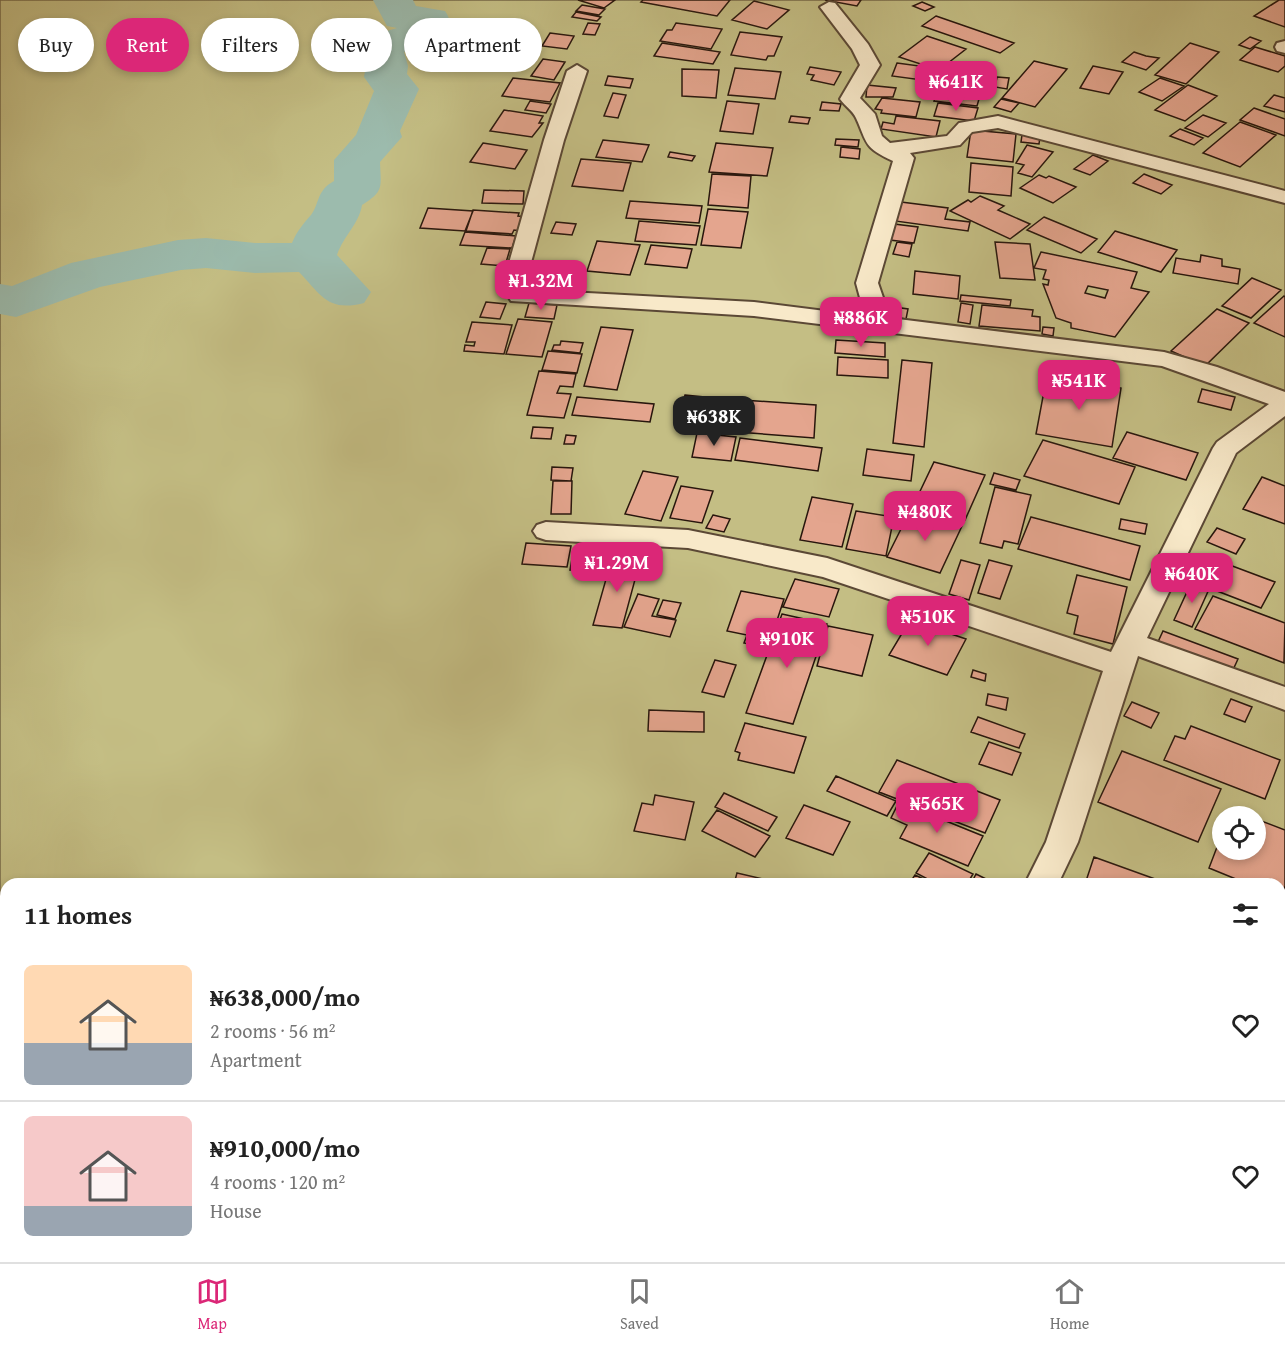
<!DOCTYPE html>
<html lang="en">
<head>
<meta charset="utf-8">
<style>
  :root { --surface:#fff; --page:#f2f2f2; --text:#222; --muted:#767676; --line:#e0e0e0; --accent:#db2777 }
  body { margin:0; font-family:"Gentium Book Plus",serif; background:var(--page); color:var(--text); height:100vh; display:flex; flex-direction:column; font-size:22px; white-space:nowrap }
  * { box-sizing:border-box; margin:0 }
  p { font-size:20px; color:var(--muted) }
  .icon { flex:none; width:33px; height:33px; fill:none; stroke:currentColor; stroke-width:2; stroke-linecap:round; stroke-linejoin:round }
  .map { position:relative; flex:1; overflow:hidden }
  .sheet { position:absolute; left:0px; top:878px; width:1286px; height:386px; display:flex; flex-direction:column; background:var(--surface); border-radius:18px 18px 0 0; box-shadow:0 3px 9px #0003 }
  .sheet>* { flex:none }
  .guide { position:absolute; left:18px; top:18px; width:600px; height:54px; display:flex; gap:12px }
  .fabs { position:absolute; left:1212px; top:806px; display:grid; gap:12px }
  .fabs a { display:grid; place-items:center; width:54px; height:54px; border-radius:50%; background:var(--surface); box-shadow:0 3px 9px #0003; font-size:30px }
  .price { position:absolute; translate:-50% -51px; padding:0 14px; border-radius:12px; background:var(--accent); color:#fff; font-size:20px; line-height:39px; filter:drop-shadow(0 2px 3px #0008) }
  .price::after { content:''; position:absolute; left:50%; top:36px; width:18px; height:14px; margin-left:-9px; background:inherit; clip-path:polygon(0 0,100% 0,50% 100%) }
  .price.active { background:#222; color:#fff }
  ul { padding:0; list-style:none }
  li { display:flex; align-items:center; gap:18px; height:150px; padding:0 24px }
  li+li { border-top:2px solid var(--line) }
  li span { display:grid; place-items:center; flex:none; width:168px; height:120px; border-radius:9px; color:#555 }
  li>.icon { margin-inline-start:auto }
  span .icon { width:72px; height:72px; fill:#fffc; stroke-width:1 }
  li b { font-size:26px }
  h2 { display:flex; justify-content:space-between; align-items:center; height:72px; padding:0 24px; font-size:26px }
  .chip { padding:0 21px; border-radius:27px; background:var(--surface); box-shadow:0 3px 9px #0003; font-size:21px; line-height:54px }
  .chip.active { background:var(--accent); color:#fff }
  .dock { display:flex; justify-content:space-around; align-items:center; height:84px; border-top:2px solid var(--line); background:var(--surface); font-size:16px; color:var(--muted) }
  .dock a { display:grid; justify-items:center; gap:3px }
  .dock .active { color:var(--accent) }
  .map>svg:first-child { display:block }
</style>
</head>
<body>
<div class="map">
<svg width="1285" height="1262" viewBox="0 0 1285 1262">
  <rect width="100%" height="100%" fill="#f5ddac"/>
  <filter id="stains"><feTurbulence type="fractalNoise" baseFrequency=".00333" numOctaves="4"/><feColorMatrix values="0 0 0 0 .2 0 0 0 0 .09 0 0 0 0 .02 0 0 0 .5 -.17"/></filter>
  <radialGradient id="worn" r=".72"><stop offset=".6" stop-color="#630" stop-opacity="0"/><stop offset="1" stop-color="#630" stop-opacity=".3"/></radialGradient>
  <path fill="#c4be84" stroke="#766a48" stroke-width="1.5" fill-rule="evenodd" d="M0,0h1285v1262h-1285zM1222,816h34v33h-34zM6,884h1274v373h-1274z"/>
  <g fill="none" stroke-linecap="round" stroke-linejoin="round">
    <path fill="#9cbbad" fill-rule="evenodd" d="M373,0h40l3,6 29,5c19,27 -22,35 -41,41l4,14 -1,8 12,15 -19,42 2,6 -22,25c1,26 4,29 -18,43 -3,19 -18,30 -25,50l34,37 -7,11c-36,9 -42,-7 -65,-31l-44,1 -49,-5 -25,2 -81,17 -84,30 -16,-3v-30l12,2 59,-23 107,-23 28,-2 49,5h37c5,-12 11,-19 19,-28 9,-12 5,-24 23,-34v-21l22,-25 18,-44 -10,-14 2,-11 -6,-20 6,-9 31,-9 -10,-2z"/>
  </g>
  <path fill="#e4a58e" stroke="#28160d" stroke-width="1.5" fill-rule="evenodd" d="M578,0h37l-11,8z
    M643,0h87l-13,16 -76,-14z
    M825,0h36l-4,6z
    M1279,0h6v27l-31,-11z
    M754,1l35,9 -22,19 -35,-9z
    M922,2l12,5 -9,4 -12,-5z
    M582,5l23,4 -6,6 -23,-4z
    M576,12l25,5 -4,4 -25,-4z
    M936,16l78,27 -14,10 -78,-27z
    M588,23l12,1 -5,11 -12,-1z
    M676,23l46,6 -11,20 -51,-8 7,-11h5z
    M740,32l42,5 -8,19h-6l-2,4 -35,-5z
    M550,33l24,3 -7,13 -25,-3z
    M927,36l39,13 -27,21 -40,-13z
    M1250,37l11,4 -11,8 -11,-4z
    M662,43l58,9 -7,12 -59,-8z
    M1190,43l29,9 -33,32 -31,-9z
    M1255,47l30,9v10l-7,6 -38,-12z
    M1134,52l12,4 13,2 -13,12 -24,-8z
    M543,59l22,3 -11,18 -23,-4z
    M1034,61l33,8 -32,38 -33,-9z
    M897,63l30,4 -5,13 -30,-4z
    M1093,66l30,6 -14,22 -29,-6z
    M810,67l31,5 -7,13 -23,-5 3,-5 -7,-1z
    M735,68l46,4 -6,27 -47,-4z
    M682,69l37,1 -3,28 -34,-2z
    M608,76l25,3 -3,9 -25,-3z
    M997,77l12,1 -2,11 -12,-2z
    M513,78l47,5 -10,19 -48,-6z
    M1160,78l24,8 -22,15 -23,-9z
    M867,85l29,3 -3,9h-27z
    M1188,85l29,11 -32,25 -30,-11z
    M939,86l42,6 -4,14 -43,-5z
    M613,93l13,2 -8,23 -14,-2z
    M1274,95l11,3v14l-21,-6z
    M882,98l38,4 -4,15 -35,-4 1,-3 -7,-1z
    M1001,99l18,4 -8,9 -17,-5z
    M530,101l21,3 -5,9 -21,-3z
    M727,101l32,3 -6,30 -33,-3z
    M822,102l19,2 -2,7 -19,-1z
    M938,103l40,5 -4,13 -40,-5z
    M1254,108l31,11v17l-45,-16z
    M504,110l39,6 -4,7h4l-11,14 -42,-6z
    M1203,115l23,8 -18,14 -23,-9z
    M791,116l19,2 -2,6 -19,-2z
    M896,116l44,5 -4,16 -55,-8 2,-7 11,2z
    M1240,122l36,13 -36,32 -37,-14z
    M1180,129l23,9 -9,7 -24,-9z
    M971,130l45,4 -3,28 -46,-5z
    M1022,135l18,2 -1,7 -18,-2z
    M836,139l23,1 -1,7 -23,-2z
    M603,140l46,5 -7,17 -46,-5z
    M483,143l44,7 -12,19 -45,-7z
    M716,143l57,5 -6,28 -58,-4z
    M1027,145l26,7 -21,25 -14,-4 6,-8 -8,-2z
    M841,147l19,2 -1,10 -19,-2z
    M670,152l25,4 -3,5 -24,-4z
    M1093,155l15,6 -18,14 -16,-6z
    M581,159l50,4 -8,28 -51,-5z
    M971,163l42,4 -2,29 -42,-4z
    M712,174l39,2 -3,32 -40,-3z
    M1144,174l28,11 -11,9 -28,-11z
    M1039,175l7,3 3,-2 27,11 -23,16 -33,-15z
    M484,190l40,1 -1,13 -41,-1z
    M980,196l24,10 -6,4 32,14 -20,15 -60,-28 18,-11 3,2z
    M630,201l72,5 -3,17 -73,-5z
    M901,202l47,6 -3,11 25,3 -2,9 -73,-10z
    M428,208l45,3 -8,20 -45,-3z
    M708,209l40,3 -7,36 -40,-3z
    M473,210l46,3 -1,3 9,1 -5,14 -8,-1 -2,4 -46,-3z
    M1044,217l53,22 -16,14 -54,-23z
    M639,221l61,5 -4,19 -61,-4z
    M556,222l20,2 -4,11 -21,-2z
    M894,224l24,3 -4,16 -24,-3z
    M1115,231l62,19 -16,22 -63,-20z
    M465,232l51,4 -4,12 -52,-3z
    M597,241l43,4 -10,30 -43,-4z
    M897,242l15,2 -3,13 -16,-3z
    M995,242l35,2 5,36 -35,-2z
    M651,245l41,4 -5,19 -42,-4z
    M487,248l23,1 -5,17 -24,-2z
    M1041,252l96,20 -6,16 18,4 -34,45 -44,-9v-5l-15,-5 -13,-34 5,1 1,-5 -6,-1 3,-9 -12,-2zM1088,286l20,4 -3,8 -20,-5z
    M1201,255l21,4v7l18,3 -2,15 -65,-11 3,-15 24,4z
    M915,271l45,5 -2,23 -45,-5z
    M1252,278l29,12 -30,28 -29,-12z
    M961,295l50,5 -1,6 -50,-5z
    M1284,296l1,1v40l-31,-14z
    M486,302l20,2 -6,15 -20,-2z
    M529,303l28,2 -3,14 -29,-2z
    M961,303l12,2 -3,19 -12,-2z
    M880,305l28,4 -2,10 -29,-4z
    M982,305l51,5 -1,6 8,1v14l-61,-5z
    M1217,309l32,14 -44,43 -34,-15z
    M518,319l34,3 -10,35 -36,-3z
    M472,322l40,3 -8,29 -40,-3 1,-6 9,1 1,-4h-9z
    M601,327l32,3 -16,60 -33,-4z
    M1043,327l11,1 -1,8 -11,-2z
    M836,340l49,3v14l-50,-4z
    M561,341l22,2 -3,10 -28,-3 2,-5h6z
    M548,351l34,3 -5,19 -35,-3z
    M838,357l50,3v18l-51,-3z
    M902,360l30,3 -8,84 -31,-4z
    M539,371l37,3 -3,13 -13,-1 -3,7 14,1 -7,24 -37,-3z
    M1047,375l74,13 -9,59 -76,-13z
    M1202,389l33,8 -4,13 -33,-8z
    M685,395l49,5 -6,30 -51,-6z
    M577,397l77,7 -4,18 -78,-7z
    M742,400l74,5 -2,33 -77,-6z
    M533,427l20,1 -2,11 -20,-1z
    M1127,432l71,21 -12,27 -73,-22z
    M697,433l39,4 -5,24 -39,-4z
    M566,435l10,1 -2,8h-10z
    M740,438l82,10 -4,23 -83,-11z
    M1043,440l92,27 -16,37 -95,-28z
    M867,449l47,6 -3,26 -48,-6z
    M934,462l51,13 -20,45 -52,-14z
    M552,467l21,1 -2,13 -20,-1z
    M643,471l35,6 -17,44 -36,-7z
    M994,473l26,7 -4,10 -26,-6z
    M1262,477l23,9v38l-42,-15z
    M553,481h19l-1,33h-20z
    M681,486l32,5 -11,32 -32,-5z
    M995,487l36,8 -13,49 -14,-3 -2,7 -22,-5z
    M812,497l41,7 -11,43 -42,-7z
    M856,511l38,6 -8,39 -40,-7z
    M910,511l52,15 -22,47 -53,-16z
    M713,515l17,4 -6,13 -18,-4z
    M1031,517l109,29 -10,34 -112,-31z
    M1121,519l26,5 -2,10 -26,-5z
    M1217,528l28,11 -9,15 -29,-12z
    M526,543l45,3 -4,21 -45,-3z
    M579,549l18,1 -1,5 9,1 -1,16 -34,-2 3,-17 6,1z
    M612,558l28,3 -18,67 -29,-3z
    M961,560l19,5 -11,35 -20,-6z
    M989,560l23,6 -12,33 -22,-6z
    M1227,564l48,18 -14,26 -49,-19z
    M1077,575l50,12 -14,57 -39,-10 4,-18 -11,-3z
    M795,579l44,10 -10,28 -46,-10z
    M1192,581l18,6 -18,40 -18,-7z
    M741,591l43,8 -16,49 -24,-5 3,-8 -20,-4z
    M638,594l21,5 -7,17 24,4 -6,17 -46,-10z
    M1213,596l72,27 -1,40 -89,-34z
    M663,600l18,3 -6,16 -18,-4z
    M782,614l45,10 -34,100 -47,-11z
    M910,620l56,19 -19,36 -58,-20z
    M828,626l45,9 -11,41 -45,-10z
    M1163,631l75,28 -6,13 -75,-28z
    M715,660l21,5 -12,32 -22,-5z
    M973,670l13,4 -1,7 -14,-4z
    M988,694l20,4 -2,12 -20,-5z
    M1231,699l21,8 -7,15 -21,-8z
    M1132,702l27,11 -8,15 -27,-12z
    M649,710l55,2v20l-56,-1z
    M978,717l47,17 -6,14 -48,-16z
    M745,723l61,14 -12,36 -56,-13 2,-7 -5,-2z
    M1191,726l89,34 -15,39 -101,-39 11,-24 10,3z
    M989,742l32,11 -9,22 -33,-11z
    M1122,751l99,38 -23,53 -100,-40z
    M897,760l103,40 -15,33 -106,-41z
    M836,776l60,25 -9,15 -60,-25z
    M724,793l53,24 -9,14 -53,-24z
    M655,795l39,7 -9,38 -51,-9 8,-28 11,2z
    M899,802l84,34 -15,30 -68,-28 7,-13 -16,-7z
    M804,805l46,17 -17,33 -47,-17z
    M717,810l53,26 -15,21 -53,-26z
    M1256,819l29,11v56l-4,11 -1,-13h-32l-39,-16 13,-34v15h34z
    M929,853l44,21 -6,10h-30l-21,-11z
    M1094,857l75,27h-84z
    M737,873l30,7 -1,4h-32z
    M976,874l20,10h-25z
    M915,875l19,9h-25z
    M1280,920l5,1 -5,48z
    M1280,1126l5,2v91l-5,-2z
    M1280,1242l5,3v17h-25l-11,-5h31z
    M1003,1257h50l9,5h-62z
    M1064,1257h22l-2,5h-10z
    M1132,1257h99l-1,5h-100z"/>
  <g fill="none" stroke-linecap="round" stroke-linejoin="round">
    <defs>
      <path id="minor" d="M829,2l6,1 33,41 12,21 -20,33 15,16 7,22 8,7 57,-7 12,-13 39,-7 287,75v12l-287,-75 -26,4 -12,13 -50,8 4,5 -36,125 12,35 274,34 53,15 68,25v24l-49,37 -89,185 138,49v23l-147,-54 -60,186 -20,42h-33l21,-42 57,-171 -280,-94 -135,-29 -142,-8 -9,-3 -4,-6 4,-6 9,-3 142,8 139,28 284,94 102,-204 4,-6 52,-38 -107,-38 -408,-50 -243,-15 -3,-5 3,-16 -4,-10 37,-130 23,-69 10,-6 10,6 -23,69 -35,130 4,10 -1,10 222,12 111,14 -9,-33 37,-122c-30,-14 -25,-17 -37,-43 -3,-7 -11,-12 -16,-19l20,-34 -8,-16 -32,-42z
        M1285,41v12l-8,-2 -2,-4 2,-4z"/>
    </defs>
    <use href="#minor" stroke="#5b4835" stroke-width="4"/>
    <use href="#minor" fill="#f8e9c9" fill-rule="evenodd"/>
  </g>
  <rect width="100%" height="100%" filter="url(#stains)"/>
  <rect width="100%" height="100%" fill="url(#worn)"/>
</svg>
<div class="fabs">
<a><svg class="icon" aria-label="locate" viewBox="0 0 24 24"><circle cx="12" cy="12" r="6"/><path d="M12 2v4M12 18v4M2 12h4M18 12h4"/></svg></a>
</div>
<b class="price" style="left:956px;top:112px">₦641K</b>
<b class="price" style="left:541px;top:311px">₦1.32M</b>
<b class="price" style="left:861px;top:348px">₦886K</b>
<b class="price" style="left:1079px;top:411px">₦541K</b>
<b class="price active" style="left:714px;top:447px">₦638K</b>
<b class="price" style="left:925px;top:542px">₦480K</b>
<b class="price" style="left:617px;top:593px">₦1.29M</b>
<b class="price" style="left:1192px;top:604px">₦640K</b>
<b class="price" style="left:928px;top:647px">₦510K</b>
<b class="price" style="left:787px;top:669px">₦910K</b>
<b class="price" style="left:937px;top:834px">₦565K</b>
<div class="guide">
<a class="chip">Buy</a>
<a class="chip active">Rent</a>
<a class="chip">Filters</a>
<a class="chip">New</a>
<a class="chip">Apartment</a>
</div>
<section class="sheet">
<h2>11 homes<svg class="icon" aria-label="filters" viewBox="0 0 24 24"><path d="M4 7h16M4 17h16"/><circle cx="9" cy="7" r="2"/><circle cx="15" cy="17" r="2"/></svg></h2>
<ul>
<li><span style="background:linear-gradient(#ffd9b3 65%,#9aa5b1 0)"><svg class="icon" aria-label="home" viewBox="0 0 24 24"><path d="M3 11l9-7 9 7M6 9v11h12V9"/></svg></span><div><b>₦638,000/mo</b><p>2 rooms · 56 m²</p><p>Apartment</p></div><svg class="icon" aria-label="heart" viewBox="0 0 24 24"><path d="M12 20l-8-8c-3-5 5-10 8-4 3-6 11-1 8 4z"/></svg></li>
<li><span style="background:linear-gradient(#f6c9c9 75%,#9aa5b1 0)"><svg class="icon" aria-label="home" viewBox="0 0 24 24"><path d="M3 11l9-7 9 7M6 9v11h12V9"/></svg></span><div><b>₦910,000/mo</b><p>4 rooms · 120 m²</p><p>House</p></div><svg class="icon" aria-label="heart" viewBox="0 0 24 24"><path d="M12 20l-8-8c-3-5 5-10 8-4 3-6 11-1 8 4z"/></svg></li>
</ul>
</section>
</div>
<nav class="dock">
<a class="active"><svg class="icon" aria-label="map" viewBox="0 0 24 24"><path d="M3 6l6-2 6 2 6-2v14l-6 2-6-2-6 2zM9 4v14M15 6v14"/></svg>Map</a>
<a><svg class="icon" aria-label="saved" viewBox="0 0 24 24"><path d="M7 4h10v16l-5-4-5 4z"/></svg>Saved</a>
<a><svg class="icon" aria-label="home" viewBox="0 0 24 24"><path d="M3 11l9-7 9 7M6 9v11h12V9"/></svg>Home</a>
</nav>
</body>
</html>
